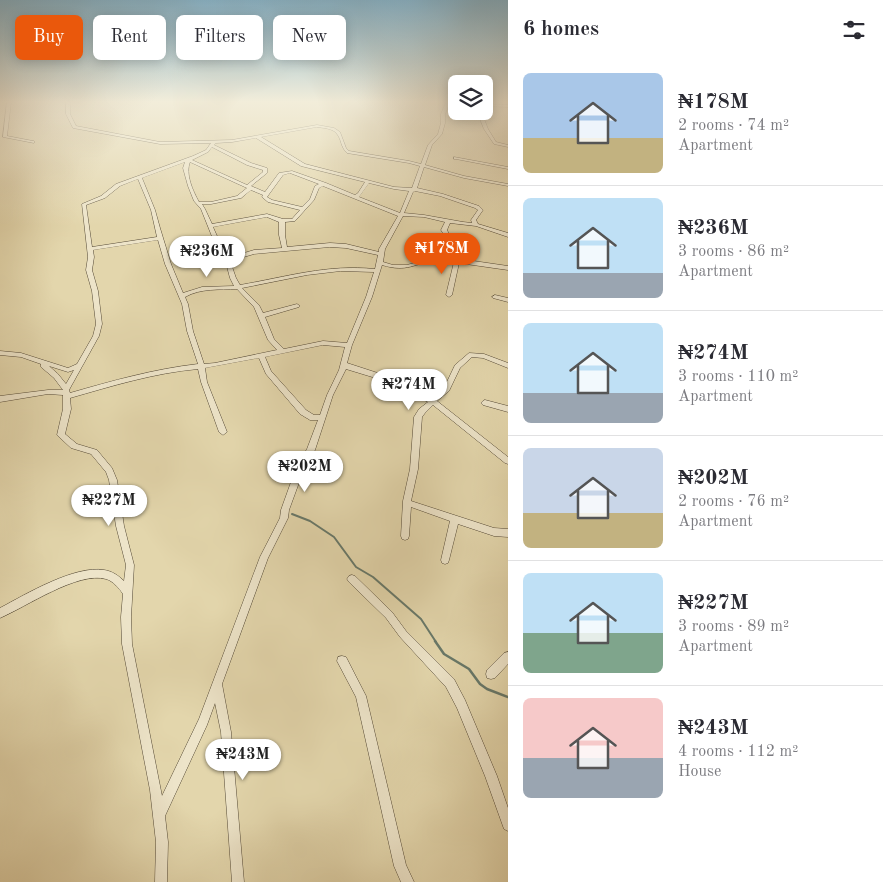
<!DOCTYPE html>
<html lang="en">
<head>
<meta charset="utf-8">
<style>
  :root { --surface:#fff; --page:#f7f7f7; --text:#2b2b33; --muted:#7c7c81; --line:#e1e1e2; --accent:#ea580c }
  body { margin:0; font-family:"Old Standard TT",serif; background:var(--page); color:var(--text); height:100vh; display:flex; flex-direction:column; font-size:19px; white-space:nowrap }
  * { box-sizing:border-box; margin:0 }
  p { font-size:16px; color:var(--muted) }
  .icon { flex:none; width:28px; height:28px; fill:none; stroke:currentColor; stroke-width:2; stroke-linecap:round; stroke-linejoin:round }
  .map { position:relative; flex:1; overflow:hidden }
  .panel { display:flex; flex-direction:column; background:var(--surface); width:375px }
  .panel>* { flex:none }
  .banner { position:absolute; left:15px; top:15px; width:418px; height:45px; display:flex; gap:10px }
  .controls { position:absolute; left:448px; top:75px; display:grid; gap:10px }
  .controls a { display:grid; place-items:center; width:45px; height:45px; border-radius:8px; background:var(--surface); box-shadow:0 2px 12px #0003; font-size:25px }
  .price { position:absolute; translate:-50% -42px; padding:0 11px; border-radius:18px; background:#fff; color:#222; font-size:16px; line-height:32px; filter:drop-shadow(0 1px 2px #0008) }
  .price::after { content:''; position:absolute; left:50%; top:30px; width:15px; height:11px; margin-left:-8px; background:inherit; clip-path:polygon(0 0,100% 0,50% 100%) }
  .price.on { background:var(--accent); color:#fff }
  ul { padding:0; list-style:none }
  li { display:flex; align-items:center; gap:15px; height:125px; padding:0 15px }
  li+li { border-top:1px solid var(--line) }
  li span { display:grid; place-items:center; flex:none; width:140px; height:100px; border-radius:8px; color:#555 }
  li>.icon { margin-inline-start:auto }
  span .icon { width:60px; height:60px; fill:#fffc; stroke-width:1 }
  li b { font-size:21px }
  h2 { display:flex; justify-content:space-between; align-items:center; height:60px; padding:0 15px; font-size:21px }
  .tag { padding:0 18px; border-radius:8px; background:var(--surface); box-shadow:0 2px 12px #0003; font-size:18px; line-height:45px }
  .tag.on { background:var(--accent); color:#fff }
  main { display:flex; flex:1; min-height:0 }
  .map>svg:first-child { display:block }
</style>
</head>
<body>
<main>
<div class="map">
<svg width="508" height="882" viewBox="0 0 508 882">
  <rect width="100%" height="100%" fill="#e3d6ac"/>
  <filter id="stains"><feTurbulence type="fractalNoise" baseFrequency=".004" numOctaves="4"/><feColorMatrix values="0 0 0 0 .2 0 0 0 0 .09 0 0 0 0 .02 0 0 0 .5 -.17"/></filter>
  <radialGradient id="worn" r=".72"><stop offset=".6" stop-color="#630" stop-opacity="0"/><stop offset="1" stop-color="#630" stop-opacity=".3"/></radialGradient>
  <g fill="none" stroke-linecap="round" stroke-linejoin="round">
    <path stroke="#68796a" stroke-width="2" d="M292,514l18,7 24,16 22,30 17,10 48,42 15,23"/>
    <path stroke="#68796a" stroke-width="2.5" d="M435,641l9,13 25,15 11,15 7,5 21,8"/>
    <defs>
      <path id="minor" d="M7,102h4l-4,34 26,5h1v2l-31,-6z
        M66,102h4v12l6,12 84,16 72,-2 85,-15 17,3 6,4 6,16 3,3 60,10 12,3 7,-19 10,-11 3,-11v-9l5,-12h4l-5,12v9l-3,11 -10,11 -7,20 39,11 44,8v2l-44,-8 -40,-11 -7,21 26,6 36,12 4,4 -7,10 2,4 30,9v4l-32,-11 -26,-3 -3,7 2,4 -3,2 -2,-1 -3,-5 4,-8 -21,-5 -21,-1 -18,33 -2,13 10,3h14l32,-9 69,10v4l-49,-7 -7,32 -3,2 -3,-2 8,-33c-5,-1 -11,-3 -16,-2 -24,3 -30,13 -56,5l-10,32 -20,48 -5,18 49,16 36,19 12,-10 11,-23 14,-12 15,1 24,9v5l-25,-10 -11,-1 -12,11 -11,23 -12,10 71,56v7l-3,-1 -72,-58 -8,8 -3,4 -4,52 -7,32 83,27 14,1v8l-14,-1 -36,-12 -9,36 -1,3 -3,1 -3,-1 -1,-3 9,-39 -39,-14 -2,29 -1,3 -3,1 -3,-1 -1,-3 2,-35 7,-32 4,-52 5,-8 9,-7 -36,-19 -46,-14 -13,26 -18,55 -11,19 -15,41 -1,8 -20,40 -46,126 9,48 13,150h-12l-11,-150 -6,-29 -8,22 -42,91 3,26 -1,40h-12l1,-40 -6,-52 -28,-146 -1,-27 2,-23c-4,-6 -10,-13 -17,-15 -28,-8 -80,28 -106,39v-10c26,-14 75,-43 104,-38 8,1 15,6 20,11l2,-16 -10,-39 -7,-46 -3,-8 -15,-18 -20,-6 -14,-13 6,-26v-14l-15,-1 -48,8v-6l48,-6h15l-9,-12 -13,-11v-3l-20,-7 -21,-2v-4l21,2 47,15 9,-4 16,-28 3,-12 -4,-33 -6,-21 2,-13 -6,-53 19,-8 15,-12 77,-28 13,-6 5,-7 -51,1 -87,-16 -7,-14zM317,127c6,1 16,1 20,7 5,6 3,12 10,19l62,10 11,3 -8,22 -18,-1 -89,-23 -44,-27zM256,138l45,28 64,16 -7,11 -3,2 -29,-12 -34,-12 -13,2 -14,19 -14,-6 16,-13v-5l-16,-5 -37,-18 2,-2 16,-1zM212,147l35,18 16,5v2l-16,13 -55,-25 16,-8zM185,162l-2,6 5,18 6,15 7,8 18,45 7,9 4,15 4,8 -32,1 -19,6 -12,-29 -11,-36 -5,-18 -13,-32zM190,162l57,26 -10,8 -26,6h-12c-6,-11 -14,-28 -9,-40zM290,173l29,11 -4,2 -5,13 -8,8 -30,-7 -5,-3 16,-22zM138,179l13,31 6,27 -65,10 -6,-42 19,-7 15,-12zM369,183l25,6 15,2 -9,22 -41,-16zM323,186l75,30 -19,33v3l-33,-8 -16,-1 -43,4 -2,-12v-13l10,-1 19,-21 5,-12zM251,190l12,5 -1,2 6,5 32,8 -8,9h-9l-16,-5 -55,10 -7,-15 -3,-5h9l30,-6zM415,191l25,5 35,12 3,2 -7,10 1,3 -9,-1 -39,-7 -20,-2 9,-21zM267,217l12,5v13l3,13 -28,2 -26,8 -3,-4 -12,-27zM158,240l7,24 17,40 5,27 11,33c-44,5 -86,17 -128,29l-1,-3 30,-54 3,-12 -4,-33 -6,-21 2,-13 -1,-7zM330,247l16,1 32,7 -3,14c-47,-5 -89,8 -135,16l-4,-7 -6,-17 24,-7zM341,271l33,1 -8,25 -19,46 -24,-2 -39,8 -10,-10 -9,-22 34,-10 1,-1 -3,-2 -34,9 -4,-8 -17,-17 65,-13zM237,289l17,18 14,33 9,10 -62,13 -11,1 -11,-33 -5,-27 -3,-7c16,-9 34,-7 52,-8zM323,345l22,2 -6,23 -12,25 -7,20h-6l-8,-5 -35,-39 -6,-14zM259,358l7,16 34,40 10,6h8l-11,29 -11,19 -15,42 -1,8 -20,39 -61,162 -37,77 -30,-152 -1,-27 3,-52 -10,-39 -7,-46 -5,-12 -15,-18 -20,-6 -12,-10 6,-25 -1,-11c42,-12 84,-25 128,-29l3,13 18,50 4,3 4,-3 -20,-50 -2,-14zM49,366l19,6 6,-2 -8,14 -8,-10z
        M484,104l24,1v2l-24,-1z
        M477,111h4l7,18 8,13 12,3v2l-14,-3 -10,-15z
        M454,157l54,10v2l-52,-10h-2z
        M495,295l13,3v4l-15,-4 -1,-1z
        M485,400l23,6v6l-25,-7 -2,-2 2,-2z
        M352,575l3,1 37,36 14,19 48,48 11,21 32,76 11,32v23l-4,-2 -19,-53 -28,-68 -11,-21 -46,-50 -14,-19 -37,-36 -2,-3 2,-3z
        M508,652v12l-13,14 -4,1 -4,-1 -1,-4 1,-4 17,-17z
        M342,656l4,1 20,39 40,169 8,17h-13l-7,-16 -38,-169 -19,-36 1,-4z"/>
    </defs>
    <use href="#minor" stroke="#544936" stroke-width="1"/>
    <use href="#minor" fill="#ede4c9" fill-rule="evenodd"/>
  </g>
  <linearGradient id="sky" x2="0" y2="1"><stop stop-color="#87b6ce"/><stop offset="0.45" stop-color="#f2edda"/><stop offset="1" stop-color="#f2edda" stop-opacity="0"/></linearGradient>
  <rect width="508" height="226" fill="url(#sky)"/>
  <rect width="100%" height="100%" filter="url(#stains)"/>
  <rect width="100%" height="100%" fill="url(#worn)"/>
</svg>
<div class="controls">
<a><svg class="icon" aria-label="layers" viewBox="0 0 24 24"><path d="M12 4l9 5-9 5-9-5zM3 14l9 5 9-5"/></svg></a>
</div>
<b class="price on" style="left:442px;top:275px">₦178M</b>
<b class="price" style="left:207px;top:278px">₦236M</b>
<b class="price" style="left:409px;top:411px">₦274M</b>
<b class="price" style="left:305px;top:493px">₦202M</b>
<b class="price" style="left:109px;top:527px">₦227M</b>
<b class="price" style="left:243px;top:781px">₦243M</b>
<div class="banner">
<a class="tag on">Buy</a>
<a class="tag">Rent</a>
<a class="tag">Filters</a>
<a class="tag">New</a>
</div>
</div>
<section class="panel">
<h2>6 homes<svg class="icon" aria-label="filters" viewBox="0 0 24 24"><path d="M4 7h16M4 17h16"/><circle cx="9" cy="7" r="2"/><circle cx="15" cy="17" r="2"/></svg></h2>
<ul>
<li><span style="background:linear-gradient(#a9c7e8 65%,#c2b280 0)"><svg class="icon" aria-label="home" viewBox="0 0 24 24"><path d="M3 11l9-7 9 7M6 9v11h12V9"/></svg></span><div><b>₦178M</b><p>2 rooms · 74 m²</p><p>Apartment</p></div></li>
<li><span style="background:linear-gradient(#bfe0f5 75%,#9aa5b1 0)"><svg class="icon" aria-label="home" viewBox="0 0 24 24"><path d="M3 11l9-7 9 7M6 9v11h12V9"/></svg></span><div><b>₦236M</b><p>3 rooms · 86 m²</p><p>Apartment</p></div></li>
<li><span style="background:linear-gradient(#bfe0f5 70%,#9aa5b1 0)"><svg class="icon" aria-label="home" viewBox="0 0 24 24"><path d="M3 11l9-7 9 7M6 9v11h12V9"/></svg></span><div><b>₦274M</b><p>3 rooms · 110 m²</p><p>Apartment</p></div></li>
<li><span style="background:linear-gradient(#c9d6e8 65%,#c2b280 0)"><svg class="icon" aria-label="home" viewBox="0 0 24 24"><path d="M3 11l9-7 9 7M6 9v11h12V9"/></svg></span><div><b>₦202M</b><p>2 rooms · 76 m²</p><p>Apartment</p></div></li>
<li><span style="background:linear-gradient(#bfe0f5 60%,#7fa58c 0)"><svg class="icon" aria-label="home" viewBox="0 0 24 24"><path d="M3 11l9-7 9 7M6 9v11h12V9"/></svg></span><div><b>₦227M</b><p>3 rooms · 89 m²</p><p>Apartment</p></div></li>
<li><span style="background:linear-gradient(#f6c9c9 60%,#9aa5b1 0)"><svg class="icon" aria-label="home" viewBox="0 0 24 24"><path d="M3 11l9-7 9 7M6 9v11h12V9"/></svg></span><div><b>₦243M</b><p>4 rooms · 112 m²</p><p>House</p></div></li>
</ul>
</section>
</main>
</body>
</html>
